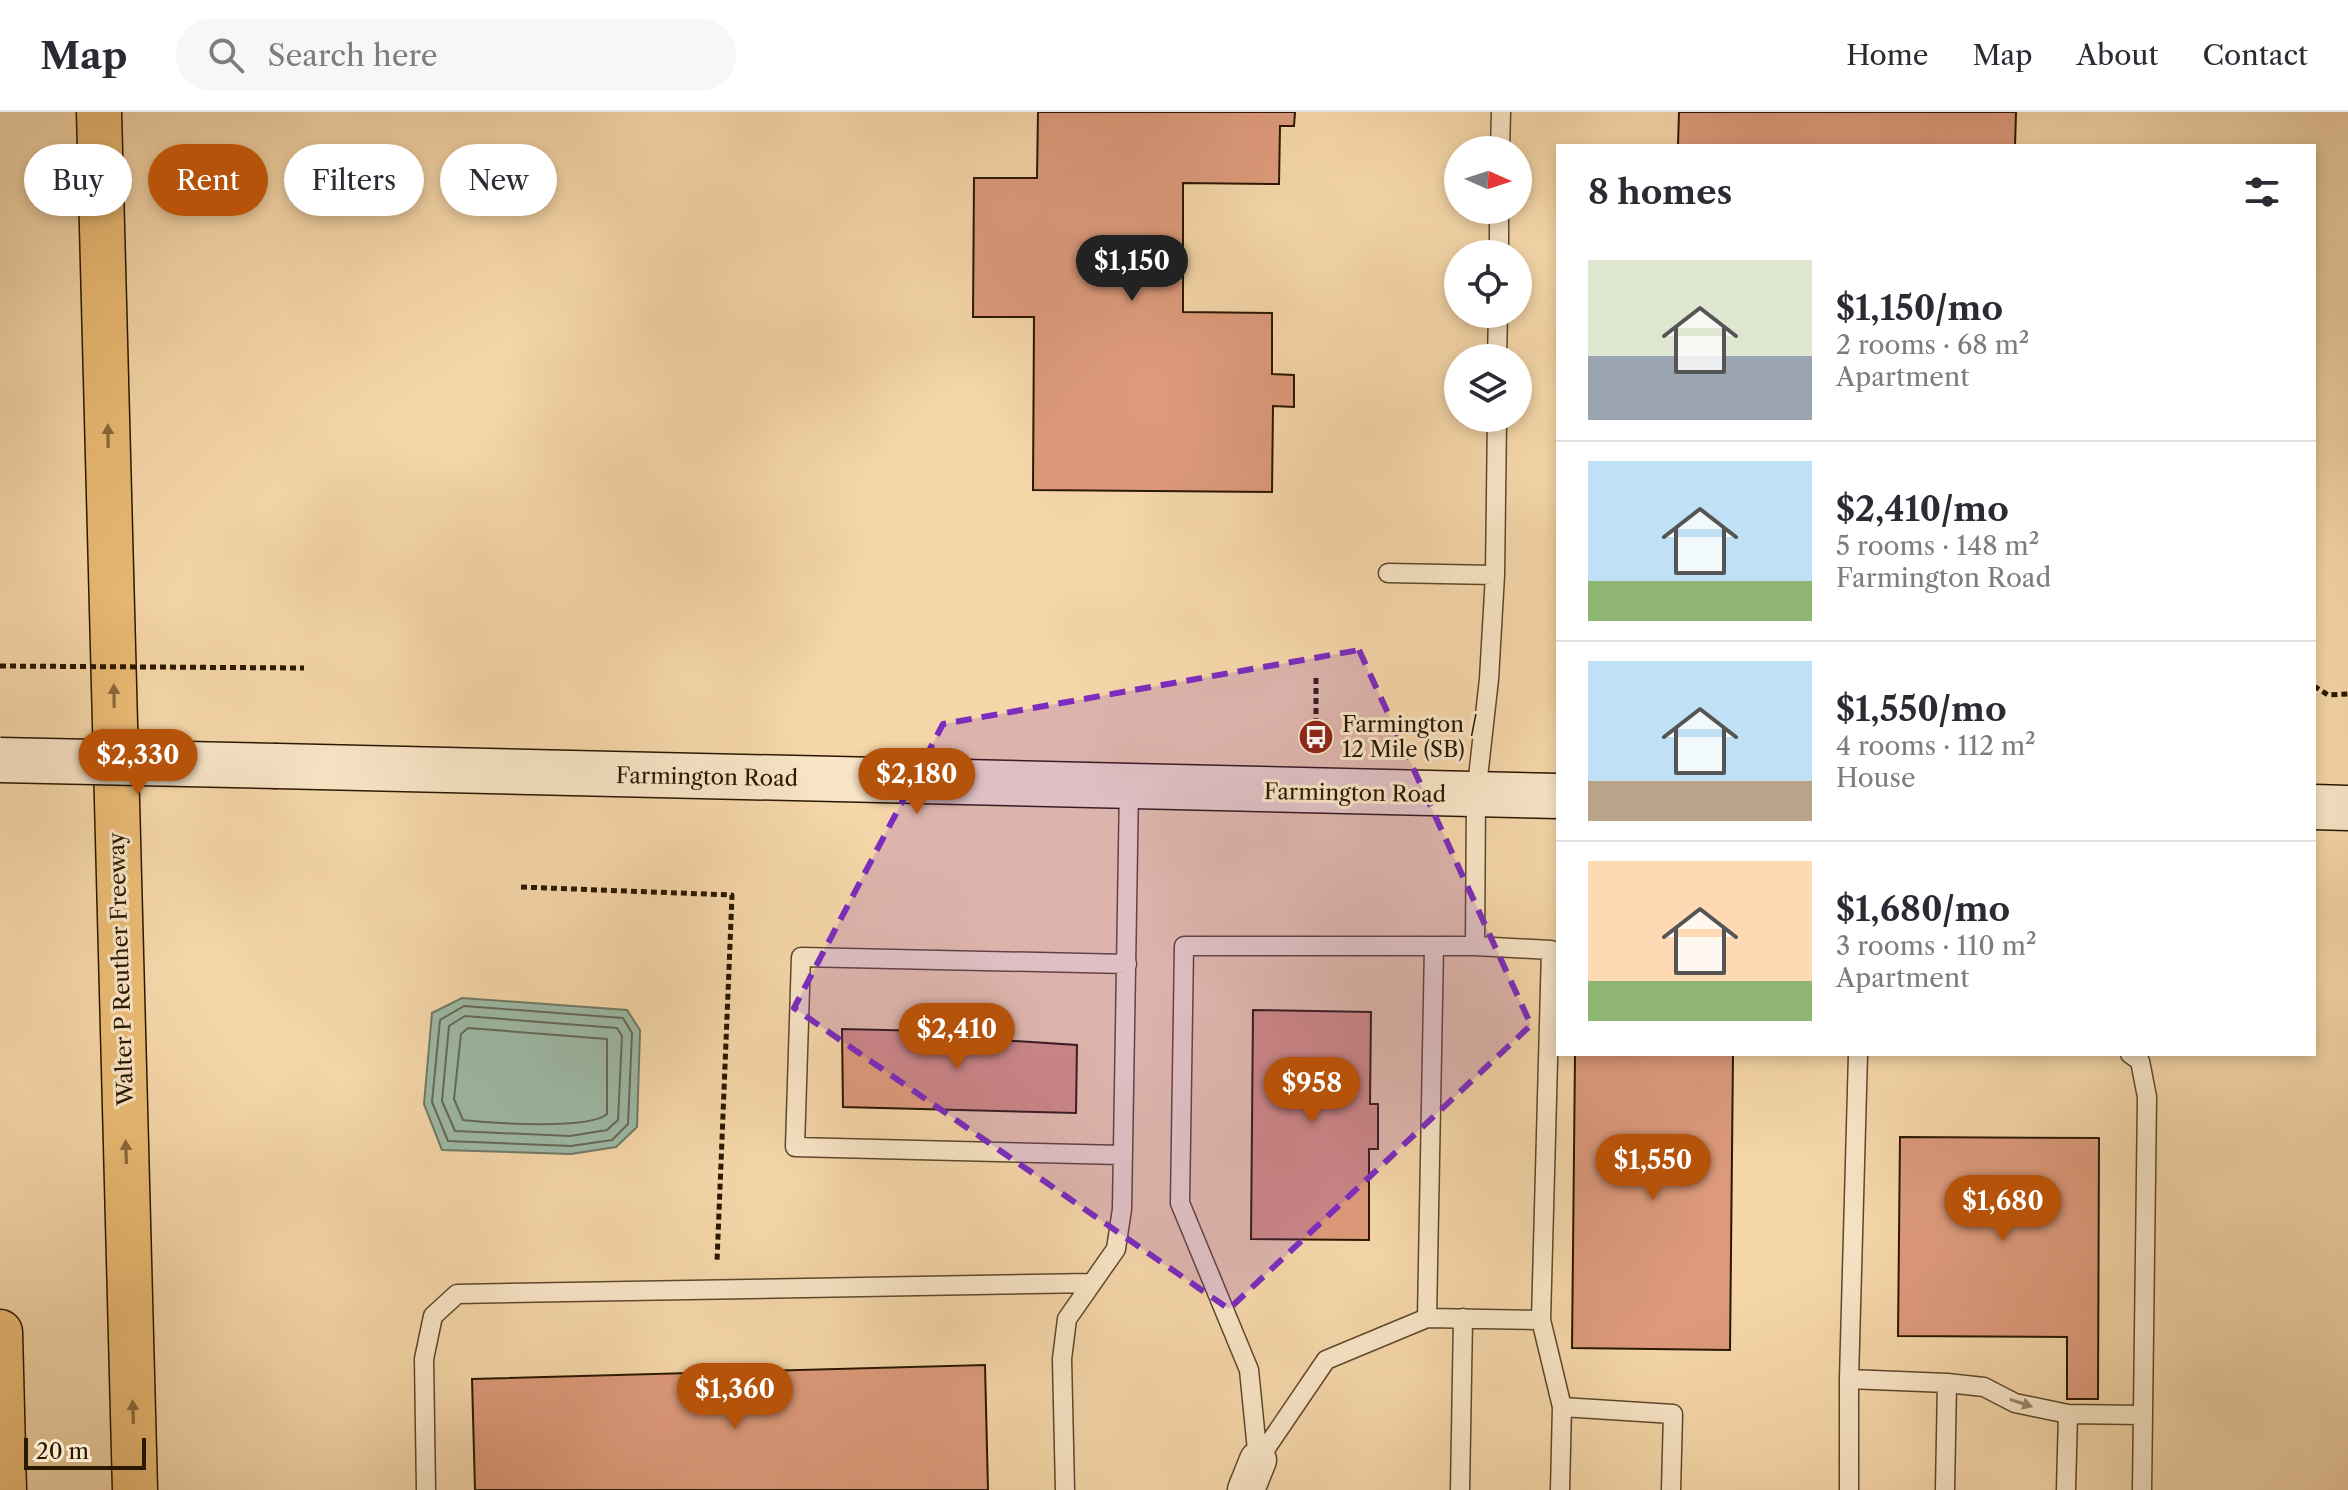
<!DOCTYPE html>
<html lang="en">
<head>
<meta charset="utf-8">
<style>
  :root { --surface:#fff; --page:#f7f7f7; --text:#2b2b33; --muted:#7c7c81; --line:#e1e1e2; --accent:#b45309 }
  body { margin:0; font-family:"Libre Caslon Text",serif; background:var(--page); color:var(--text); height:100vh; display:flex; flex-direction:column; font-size:30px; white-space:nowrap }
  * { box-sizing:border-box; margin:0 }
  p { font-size:26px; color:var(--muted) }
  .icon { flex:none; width:44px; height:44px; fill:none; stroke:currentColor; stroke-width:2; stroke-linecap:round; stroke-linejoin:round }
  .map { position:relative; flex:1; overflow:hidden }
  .sheet { position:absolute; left:1556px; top:32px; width:760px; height:912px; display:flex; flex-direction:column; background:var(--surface); border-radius:0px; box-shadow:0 4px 12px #0003 }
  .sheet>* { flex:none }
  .guide { position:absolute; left:24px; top:32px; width:760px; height:72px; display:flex; gap:16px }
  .needle { width:52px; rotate:93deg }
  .buttons { position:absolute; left:1444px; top:24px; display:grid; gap:16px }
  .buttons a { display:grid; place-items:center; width:88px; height:88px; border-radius:50%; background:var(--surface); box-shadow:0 4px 12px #0003; font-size:40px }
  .scale { position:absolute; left:24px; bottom:20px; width:122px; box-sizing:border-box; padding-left:8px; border:4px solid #2a1801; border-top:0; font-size:22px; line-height:28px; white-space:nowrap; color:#2a1801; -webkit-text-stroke:6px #f8e4c6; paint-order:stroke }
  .price { position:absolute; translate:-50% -68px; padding:0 18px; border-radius:28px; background:var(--accent); color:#fff; font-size:26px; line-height:52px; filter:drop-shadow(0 2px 4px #0008) }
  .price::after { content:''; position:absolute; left:50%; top:48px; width:24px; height:18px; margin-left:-12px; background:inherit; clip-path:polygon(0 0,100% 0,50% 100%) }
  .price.selected { background:#222; color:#fff }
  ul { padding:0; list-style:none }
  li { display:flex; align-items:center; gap:24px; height:200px; padding:0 32px }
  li+li { border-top:2px solid var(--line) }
  li span { display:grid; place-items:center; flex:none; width:224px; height:160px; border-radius:0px; color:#555 }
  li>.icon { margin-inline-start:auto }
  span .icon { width:96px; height:96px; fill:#fffc; stroke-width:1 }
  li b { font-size:34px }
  h2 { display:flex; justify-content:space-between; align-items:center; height:96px; padding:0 32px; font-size:34px }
  .pill { padding:0 28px; border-radius:36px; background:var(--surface); box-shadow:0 4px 12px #0003; font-size:28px; line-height:72px }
  .pill.selected { background:var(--accent); color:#fff }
  header { display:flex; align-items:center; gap:48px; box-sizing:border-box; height:112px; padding:0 40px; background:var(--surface); border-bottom:2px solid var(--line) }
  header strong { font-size:38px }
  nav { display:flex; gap:44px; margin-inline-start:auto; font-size:28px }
  .search { width:560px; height:72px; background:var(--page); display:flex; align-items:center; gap:20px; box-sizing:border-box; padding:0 28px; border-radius:44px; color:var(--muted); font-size:30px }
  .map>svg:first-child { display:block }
</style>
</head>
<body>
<header>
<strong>Map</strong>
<div class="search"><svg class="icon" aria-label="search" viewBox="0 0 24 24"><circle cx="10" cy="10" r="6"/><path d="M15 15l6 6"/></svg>Search here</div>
<nav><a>Home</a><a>Map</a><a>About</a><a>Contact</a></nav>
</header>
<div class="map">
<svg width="2348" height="1378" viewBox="0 0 2348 1378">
  <rect width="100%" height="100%" fill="#f5d6a8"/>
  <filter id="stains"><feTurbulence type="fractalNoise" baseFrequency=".0025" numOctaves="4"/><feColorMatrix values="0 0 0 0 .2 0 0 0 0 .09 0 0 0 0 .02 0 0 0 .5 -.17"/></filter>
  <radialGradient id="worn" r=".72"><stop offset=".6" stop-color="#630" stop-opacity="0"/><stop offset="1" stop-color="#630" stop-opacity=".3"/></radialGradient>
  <path fill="#9db9a6" stroke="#6f7964" stroke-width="2" d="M462,886l165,12 13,20 -3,97 -21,20 -45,7 -129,-4 -18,-46 8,-91z"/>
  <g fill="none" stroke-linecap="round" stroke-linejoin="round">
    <path stroke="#646854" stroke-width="2" d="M464,894l159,12 9,15 -4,91 -16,16 -41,6 -123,-5 -16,-39 8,-82z
      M465,904l152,12 5,8 -4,84 -11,10 -37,6 -115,-5 -13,-30 7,-75z
      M468,916l139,11v75c-17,16 -118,9 -144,6l-9,-21 7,-65z"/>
  </g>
  <path fill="#dd9a7b" stroke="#2a1801" stroke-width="2" d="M1038,0h257l-1,14h-14l-1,58 -96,-1v129l89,1v61l22,1v32l-21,-1 -1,86 -239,-2 1,-173h-61l1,-139h63z
    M1679,0h337l-1,34h-337z
    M1253,898l118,2 -1,92h8v45h-9v91l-118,-1z
    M930,913h68l1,15 78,5 -1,68 -233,-6 -1,-78 86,2z
    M1575,942h158l-3,296 -158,-2z
    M1900,1025l199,1 -1,261h-31v-62l-169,-1z
    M985,1253l3,125h-513l-3,-111z"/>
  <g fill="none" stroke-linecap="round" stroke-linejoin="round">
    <defs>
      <path id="lane" d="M1500,38l1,-38
        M1499,142v-44
        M1497,246l1,-44
        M1388,461l107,2
        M1475,834l1,-151 13,-116 6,-104 2,-157
        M2130,942l10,7 7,36 -5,393
        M1121,1043l-326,-8 6,-190 326,7
        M1427,1206l114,2 21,87 111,7 -2,76
        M1849,1267l98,4 37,4 31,16 53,11 74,1
        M1258,1348l-9,-90 -69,-167 4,-257h291l76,4 -10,370
        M1258,1348l68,-100 101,-42 7,-372
        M426,1378l-2,-131 9,-43 24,-22 635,-11
        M1065,1378l-3,-131 5,-40 49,-70 6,-40 7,-422
        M1460,1378l3,-172
        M1560,1378l2,-83
        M1849,1378v-111l9,-325
        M1945,1378l2,-107
        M2066,1378l2,-76"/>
      <path id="street" d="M1246,1378l12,-30"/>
      <path id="secondary" d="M277,654l1281,30
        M2314,695l34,1"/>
      <path id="highway" d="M99,0l36,1378
        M0,1220l4,158"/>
    </defs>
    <use href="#lane" stroke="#5d482b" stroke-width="21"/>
    <use href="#street" stroke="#5d482b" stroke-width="39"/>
    <use href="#secondary" stroke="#2a1801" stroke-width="47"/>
    <use href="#highway" stroke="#2a1801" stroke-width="47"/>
    <path stroke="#2a1801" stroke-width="5" stroke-dasharray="6 4" stroke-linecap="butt" d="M1316,566v59
      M2314,574l14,9 20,-1
      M521,775l211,8 -15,366"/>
    <use href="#lane" stroke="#f8e4c6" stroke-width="18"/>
    <use href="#street" stroke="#f8e4c6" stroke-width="36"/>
    <use href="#secondary" stroke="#f8e4c6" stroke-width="44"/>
    <use href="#highway" stroke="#eabb74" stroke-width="44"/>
    <defs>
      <path id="secondary-bridge" d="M0,648l277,6"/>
    </defs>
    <use href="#secondary-bridge" stroke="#2a1801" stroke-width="47" stroke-linecap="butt"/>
    <path stroke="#2a1801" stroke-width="5" stroke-dasharray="6 4" stroke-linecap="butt" d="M0,554l304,2"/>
    <use href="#secondary-bridge" stroke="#f8e4c6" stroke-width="44"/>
  </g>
  <defs><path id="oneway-solid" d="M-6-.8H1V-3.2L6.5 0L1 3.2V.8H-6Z" transform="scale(2)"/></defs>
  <g fill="#8a6a3a">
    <use href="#oneway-solid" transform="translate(108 324) rotate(-91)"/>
    <use href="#oneway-solid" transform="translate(114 584) rotate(-91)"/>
    <use href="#oneway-solid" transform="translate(126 1040) rotate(-92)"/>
    <use href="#oneway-solid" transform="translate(133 1300) rotate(-92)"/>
  </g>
  <use fill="#9b886d" href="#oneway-solid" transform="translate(2021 1291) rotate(18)"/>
  <path fill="#7b2cbf" fill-opacity="0.2" stroke="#7b2cbf" stroke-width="6" stroke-dasharray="16 10" stroke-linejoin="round" d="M1359,538l172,375 -302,284 -435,-301 149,-284z"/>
  <defs>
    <symbol id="bus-disc" viewBox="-11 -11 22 22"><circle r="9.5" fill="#8f2418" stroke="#f8e4c6"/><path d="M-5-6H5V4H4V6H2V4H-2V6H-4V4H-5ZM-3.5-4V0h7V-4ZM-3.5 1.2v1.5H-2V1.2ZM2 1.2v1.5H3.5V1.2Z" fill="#fff"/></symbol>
  </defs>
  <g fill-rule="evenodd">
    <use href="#bus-disc" x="1296" y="605" width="40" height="40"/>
  </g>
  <g text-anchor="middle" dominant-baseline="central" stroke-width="6" stroke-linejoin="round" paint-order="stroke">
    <g font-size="22" fill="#2a1801" stroke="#f8e4c6" text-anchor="start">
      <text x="1342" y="612">Farmington /<tspan x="1342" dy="25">12 Mile (SB)</tspan></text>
    </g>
    <g font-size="22" fill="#2a1801" stroke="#f8e4c6">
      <text transform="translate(707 665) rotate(1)">Farmington Road</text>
      <text transform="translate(1355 681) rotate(1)">Farmington Road</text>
      <text transform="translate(121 857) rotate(-92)">Walter P Reuther Freeway</text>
    </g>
  </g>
  <rect width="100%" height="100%" filter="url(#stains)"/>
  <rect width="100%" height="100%" fill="url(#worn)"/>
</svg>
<div class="buttons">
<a><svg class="needle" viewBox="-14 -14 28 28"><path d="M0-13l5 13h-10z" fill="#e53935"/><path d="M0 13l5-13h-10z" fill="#7c7c81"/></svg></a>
<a><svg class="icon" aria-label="locate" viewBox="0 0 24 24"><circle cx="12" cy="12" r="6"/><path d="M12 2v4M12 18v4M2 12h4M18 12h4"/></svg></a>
<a><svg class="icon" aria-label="layers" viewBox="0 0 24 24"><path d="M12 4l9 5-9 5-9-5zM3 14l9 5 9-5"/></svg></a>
</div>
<div class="scale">20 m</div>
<b class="price selected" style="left:1132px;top:191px">$1,150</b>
<b class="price" style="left:138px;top:685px">$2,330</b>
<b class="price" style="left:917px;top:704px">$2,180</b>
<b class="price" style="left:957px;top:959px">$2,410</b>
<b class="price" style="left:1312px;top:1013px">$958</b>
<b class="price" style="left:1653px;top:1090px">$1,550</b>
<b class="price" style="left:2003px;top:1131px">$1,680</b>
<b class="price" style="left:735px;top:1319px">$1,360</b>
<div class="guide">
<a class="pill">Buy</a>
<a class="pill selected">Rent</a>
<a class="pill">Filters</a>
<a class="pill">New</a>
</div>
<section class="sheet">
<h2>8 homes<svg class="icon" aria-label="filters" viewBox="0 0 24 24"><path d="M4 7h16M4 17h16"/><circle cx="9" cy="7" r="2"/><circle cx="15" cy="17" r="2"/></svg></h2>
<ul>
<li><span style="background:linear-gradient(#dfe7d0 60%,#9aa5b1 0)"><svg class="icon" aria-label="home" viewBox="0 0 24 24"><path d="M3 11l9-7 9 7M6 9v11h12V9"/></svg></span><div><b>$1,150/mo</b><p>2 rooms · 68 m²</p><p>Apartment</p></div></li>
<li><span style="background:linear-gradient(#bfe0f5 75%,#8fb573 0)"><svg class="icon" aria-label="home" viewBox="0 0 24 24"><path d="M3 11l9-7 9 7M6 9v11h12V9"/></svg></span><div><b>$2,410/mo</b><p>5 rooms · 148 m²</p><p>Farmington Road</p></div></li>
<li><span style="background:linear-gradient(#bfe0f5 75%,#b9a48a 0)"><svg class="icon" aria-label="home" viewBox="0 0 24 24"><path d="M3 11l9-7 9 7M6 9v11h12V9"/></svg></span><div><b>$1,550/mo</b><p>4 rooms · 112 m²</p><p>House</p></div></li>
<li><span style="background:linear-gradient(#ffd9b3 75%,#8fb573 0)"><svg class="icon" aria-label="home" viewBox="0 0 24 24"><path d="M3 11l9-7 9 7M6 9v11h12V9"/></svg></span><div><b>$1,680/mo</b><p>3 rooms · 110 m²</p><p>Apartment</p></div></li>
</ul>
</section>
</div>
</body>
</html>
